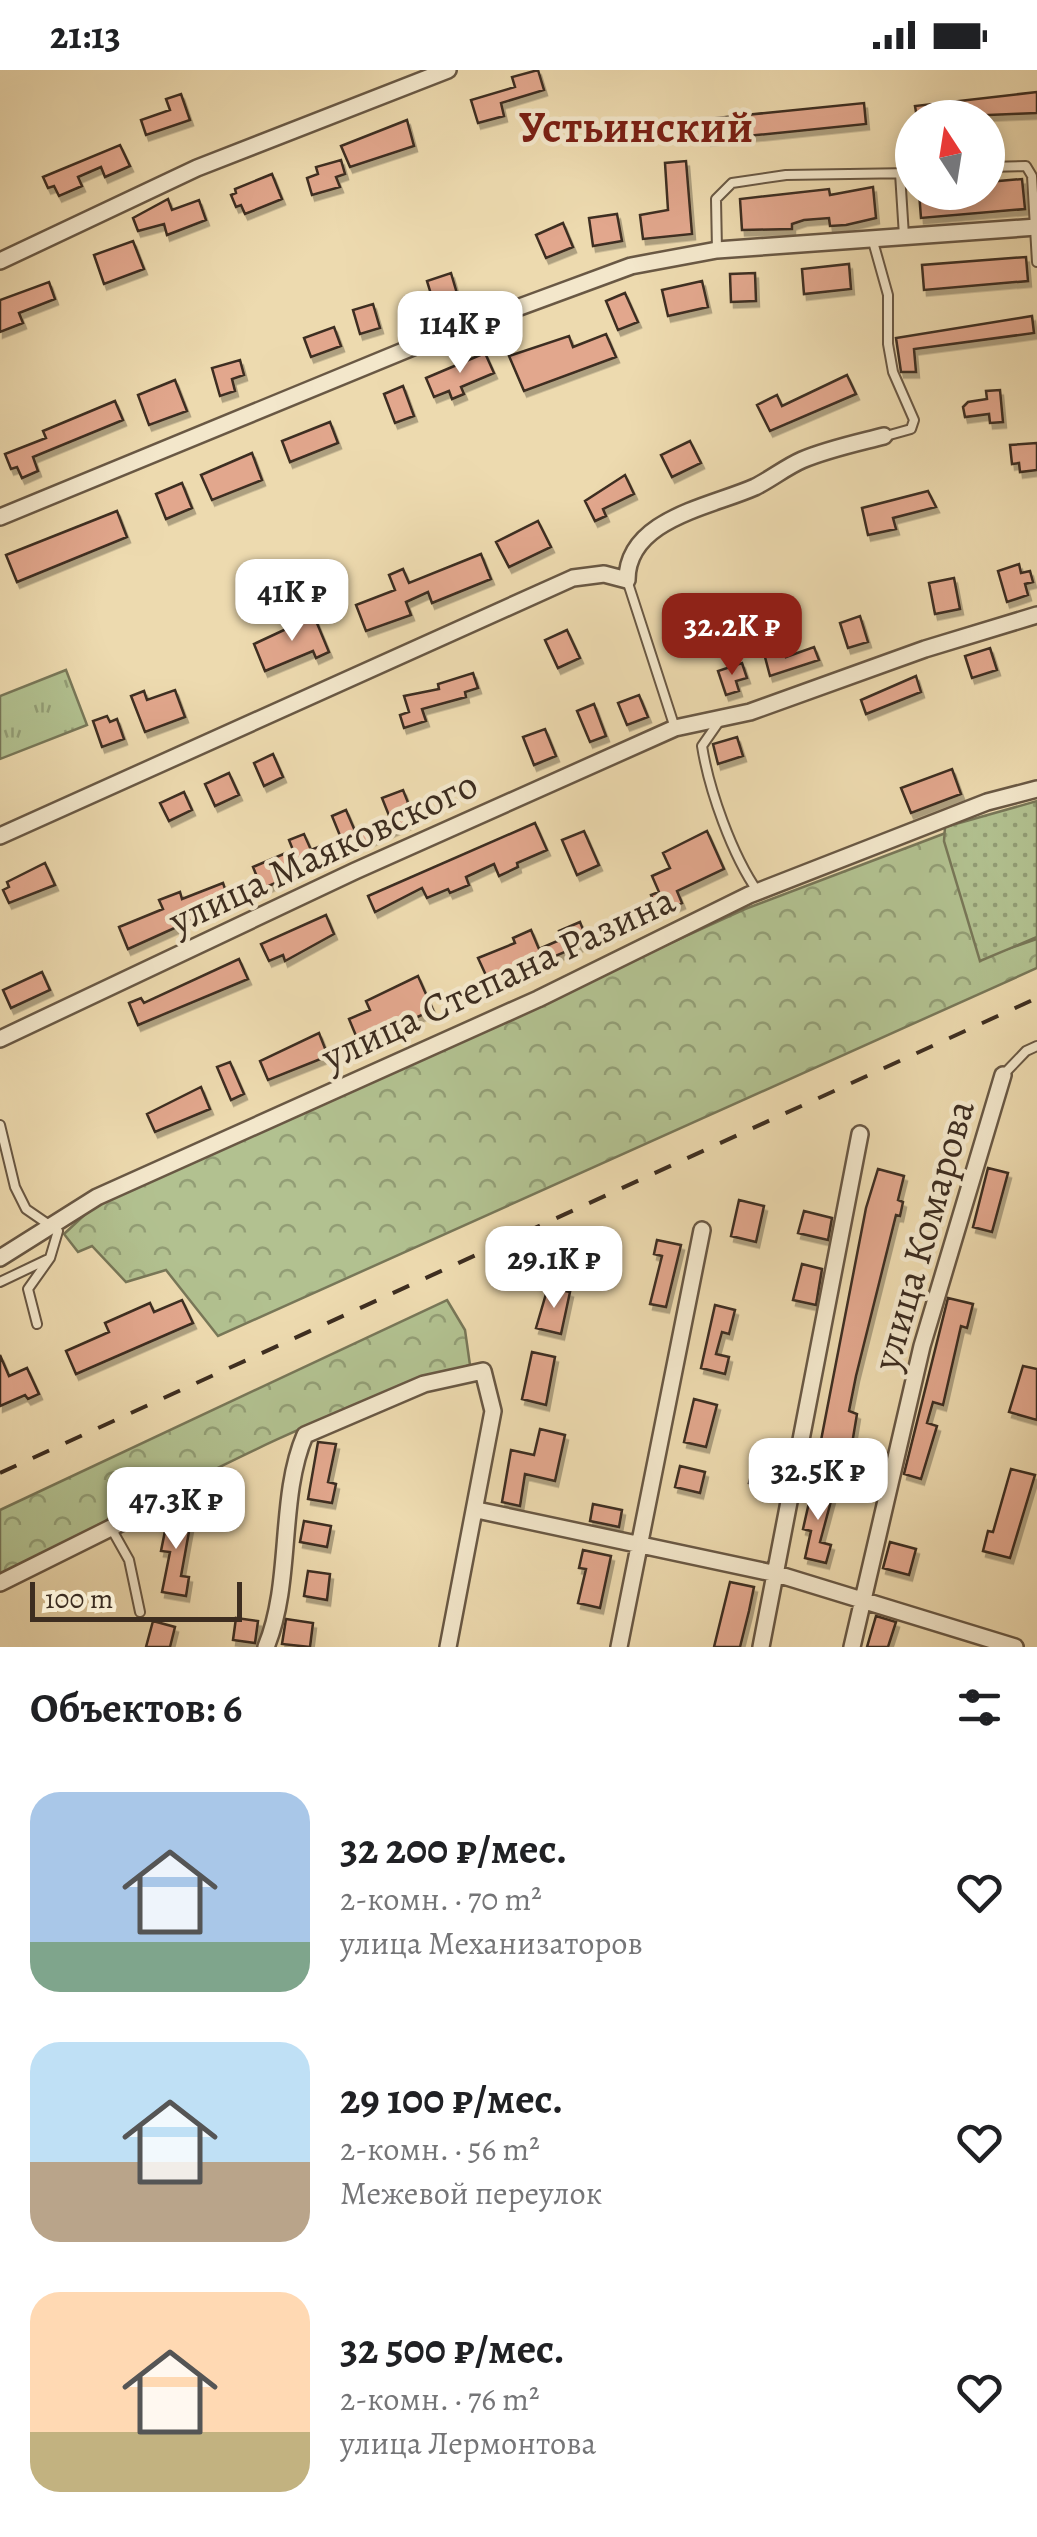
<!DOCTYPE html>
<html lang="ru">
<head>
<meta charset="utf-8">
<style>
  :root { --surface:#fff; --page:#f2f2f2; --text:#202124; --muted:#757577; --accent:#8f2418 }
  body { margin:0; font-family:Alegreya,serif; background:var(--page); color:var(--text); height:100vh; display:flex; flex-direction:column; font-size:38px; white-space:nowrap }
  * { box-sizing:border-box; margin:0 }
  p { font-size:32px; color:var(--muted) }
  .icon { flex:none; width:55px; height:55px; fill:none; stroke:currentColor; stroke-width:2; stroke-linecap:round; stroke-linejoin:round }
  .map { position:relative; height:1577px; overflow:hidden }
  .sheet { display:flex; flex-direction:column; background:var(--surface); flex:1 }
  .sheet>* { flex:none }
  .needle { width:65px; rotate:348deg }
  .controls { position:absolute; left:895px; top:30px; display:grid; gap:20px }
  .controls a { display:grid; place-items:center; width:110px; height:110px; border-radius:50%; background:var(--surface); box-shadow:0 5px 15px #0003; font-size:50px }
  .scale { position:absolute; left:30px; bottom:25px; width:212px; box-sizing:border-box; padding-left:10px; border:5px solid #3d2d20; border-top:0; font-size:28px; line-height:35px; white-space:nowrap; color:#3d2d20; -webkit-text-stroke:8px #f3e7cb; paint-order:stroke }
  .price { position:absolute; translate:-50% -85px; padding:0 22px; border-radius:20px; background:#fff; color:#222; font-size:32px; line-height:65px; filter:drop-shadow(0 2px 5px #0008) }
  .price::after { content:''; position:absolute; left:50%; top:60px; width:30px; height:22px; margin-left:-15px; background:inherit; clip-path:polygon(0 0,100% 0,50% 100%) }
  .price.active { background:var(--accent); color:#fff }
  ul { padding:0; list-style:none }
  li { display:flex; align-items:center; gap:30px; height:250px; padding:0 30px }
  li span { display:grid; place-items:center; flex:none; width:280px; height:200px; border-radius:30px; color:#555 }
  li>.icon { margin-inline-start:auto }
  span .icon { width:120px; height:120px; fill:#fffc; stroke-width:1 }
  li b { font-size:42px }
  h2 { display:flex; justify-content:space-between; align-items:center; height:120px; padding:0 30px; font-size:42px }
  .status { display:flex; justify-content:space-between; align-items:center; height:70px; padding:0 50px; background:var(--surface); direction:ltr }
  .status svg { height:28px; fill:currentColor }
  .map>svg:first-child { display:block }
</style>
</head>
<body>
<div class="status"><b>21:13</b><svg viewBox="0 0 49 12"><path d="M0 12V9h3v3zM5 12V6h3v6zM10 12V3h3v9zM15 12V0h3v12zM26 1h20v11H26zM47 4h2v5h-2z"/></svg></div>
<div class="map">
<svg width="1037" height="1577" viewBox="0 0 1037 1577">
  <defs>
    <pattern id="grass-tufts" width="24" height="20" patternUnits="userSpaceOnUse" patternTransform="scale(2.5)"><rect width="24" height="20" fill="#b2c190"/><path d="M3 7l-1-3M5 7V3M7 7l1-3M15 17l-1-3M17 17v-4M19 17l1-3" fill="none" stroke="#929d75"/></pattern>
    <pattern id="forest-crowns" width="20" height="18" patternUnits="userSpaceOnUse" patternTransform="scale(2.5)"><rect width="20" height="18" fill="#b2c190"/><path d="M2 6a3 3 0 1 1 6 0M12 15a3 3 0 1 1 6 0" fill="none" stroke="#929d75"/></pattern>
    <pattern id="garden-dots" width="8" height="8" patternUnits="userSpaceOnUse" patternTransform="scale(2.5)"><rect width="8" height="8" fill="#b2c190"/><path d="M2 2h.1M6 6h.1" fill="none" stroke="#929d75" stroke-width="1.8" stroke-linecap="round"/></pattern>
    <filter id="shadow"><feDropShadow dx="3" dy="5.5" stdDeviation="0" flood-color="#0004"/></filter>
  </defs>
  <rect width="100%" height="100%" fill="#eddaaf"/>
  <filter id="stains"><feTurbulence type="fractalNoise" baseFrequency=".002" numOctaves="4"/><feColorMatrix values="0 0 0 0 .2 0 0 0 0 .09 0 0 0 0 .02 0 0 0 .5 -.17"/></filter>
  <radialGradient id="worn" r=".72"><stop offset=".6" stop-color="#630" stop-opacity="0"/><stop offset="1" stop-color="#630" stop-opacity=".3"/></radialGradient>
  <path fill="url(#grass-tufts)" stroke="#787758" stroke-width="2.5" d="M66,600l21,55 -87,34v-63z"/>
  <path fill="url(#forest-crowns)" stroke="#787758" stroke-width="2.5" d="M951,761l39,124 47,-16v29l-819,368 -52,-66 -40,12 -34,-36 -14,6 -14,-18 30,-28 651,-297z
    M447,1230l18,30 5,35c-165,49 -317,137 -470,214v-69z"/>
  <path fill="url(#garden-dots)" stroke="#787758" stroke-width="2.5" d="M1037,731v136l-57,24 -36,-120 1,-14z"/>
  <path fill="#e2a78d" stroke="#3d2d20" stroke-width="2.5" filter="url(#shadow)" d="M538,0l6,20 -43,13 3,13 -26,7 -7,-23 44,-13 -3,-10z
    M1037,22v21l-120,5 -2,-12z
    M181,24l9,26 -44,15 -5,-15 29,-10 -4,-11z
    M864,33l2,21 -158,16 -2,-21z
    M407,50l7,26 -64,21 -9,-21z
    M120,75l10,21 -25,11 -4,-10 -23,10 4,9 -23,10 -5,-10 -6,2 -5,-11z
    M341,90l4,14 -9,3 4,10 -28,8 -5,-17 11,-4 -2,-7z
    M686,91l6,73 -49,5 -3,-24 28,-5 -3,-47z
    M272,104l10,25 -37,15 -4,-9 -5,2 -5,-12 5,-2 -1,-4z
    M1022,109l3,30 -104,9 -2,-26h69v-10z
    M873,117l3,31 -30,7 -16,1 -1,-8 -25,2 -12,4v5l-50,1 -2,-31 89,-10 1,6z
    M168,129l4,11 27,-10 7,20 -39,15 -3,-11 -26,7 -5,-13z
    M617,144l5,27 -29,5 -4,-28z
    M563,153l10,24 -27,11 -10,-23z
    M133,171l11,28 -40,15 -10,-29z
    M1026,187l2,24 -104,9 -2,-25z
    M849,194l2,25 -47,5 -2,-25z
    M451,203l7,24 -24,7 -7,-23z
    M755,203l1,28 -25,1 -1,-28z
    M702,211l6,26 -40,9 -6,-26z
    M49,212l6,17 -36,14 4,10 -23,9v-32z
    M625,223l13,29 -20,8 -12,-29z
    M373,234l7,24 -20,6 -7,-24z
    M1032,246l2,17 -120,16 2,23h-15l-5,-34z
    M334,257l7,19 -30,11 -7,-19z
    M606,264l10,23 -92,34 -15,-35 60,-20 4,11z
    M485,283l9,20 -33,14 3,7 -12,5 -3,-8 -15,6 -8,-19z
    M240,290l4,15 -12,4 3,12 -15,5 -8,-28z
    M847,305l9,19 -86,37 -13,-26 20,-10 5,11z
    M175,310l12,31 -38,14 -11,-30z
    M403,316l11,30 -19,7 -11,-29z
    M1000,320l3,32 -13,1 -1,-9 -24,3 -2,-10 5,-5 19,-3 -1,-8z
    M115,331l8,19 -90,37 5,14 -16,7 -5,-11 -6,2 -6,-15 41,-16 -3,-7z
    M330,352l8,21 -48,19 -8,-21z
    M690,371l11,22 -29,14 -11,-22z
    M1037,373v27l-17,2 -1,-9 -7,1 -2,-19z
    M252,383l10,27 -50,20 -11,-25z
    M625,405l9,19 -31,15 3,7 -11,5 -10,-20z
    M182,413l10,25 -26,11 -10,-25z
    M928,421l8,16 -43,11 3,11 -28,6 -6,-27z
    M117,441l10,26 -110,45 -11,-27z
    M538,451l13,26 -42,20 -13,-25z
    M481,484l10,25 -59,24 -4,-11 -22,10 5,13 -45,16 -10,-26 39,-15 -6,-15 14,-6 6,14z
    M1019,494l2,9 9,-2 3,11 -8,2 3,11 -21,7 -9,-31z
    M954,508l6,31 -25,5 -6,-31z
    M314,546l15,36 -13,6 -3,-7 -48,20 -11,-27z
    M860,546l8,26 -20,6 -8,-25z
    M567,560l13,28 -22,10 -13,-28z
    M814,577l5,13 -49,16 -5,-19 20,-6 1,6z
    M990,578l7,22 -25,8 -7,-22z
    M742,593l5,15 -11,3 3,10 -13,4 -8,-24z
    M473,603l5,15 -13,4 1,5 -44,12 4,12 -22,7 -4,-13 9,-3 -5,-16 35,-7 -1,-5z
    M916,606l5,16 -55,22 -5,-14z
    M175,620l10,27 -40,15 -14,-36 13,-5 3,9z
    M639,625l9,22 -21,8 -9,-22z
    M594,634l12,32 -16,6 -13,-31z
    M107,646l3,6 7,-3 7,20 -22,8 -9,-26z
    M545,659l11,27 -22,9 -11,-28z
    M737,667l6,19 -25,8 -5,-20z
    M273,684l10,23 -19,9 -10,-23z
    M952,699l9,25 -50,19 -10,-25z
    M229,703l10,22 -24,11 -10,-22z
    M403,720l12,30 -153,69 -9,-22 40,-17 -4,-10 15,-6 7,16 30,-12 -9,-22 14,-6 9,21 35,-13 -8,-20z
    M184,722l8,18 -23,11 -9,-18z
    M535,753l12,27 -30,13 1,4 -19,9 -5,-12 -28,13 3,8 -19,8 -2,-4 -21,9 -5,-10 -47,24 -7,-16z
    M584,761l15,34 -22,10 -15,-35z
    M707,761l17,38 -47,22 5,12 -24,10 -7,-18 8,-3 -7,-16 18,-8 -7,-15z
    M45,793l10,22 -46,18 -6,-13 6,-3 -2,-5z
    M223,813l7,20 -102,46 -9,-22 44,-18 -4,-9 21,-8 2,7z
    M326,845l8,19 -49,27 -2,-6 -14,6 -8,-17z
    M580,852l8,20 -98,42 -12,-26 37,-15 -2,-5 18,-8 8,19 23,-10 -3,-8z
    M239,889l9,20 -110,46 -9,-22 12,-5 3,5z
    M42,902l8,18 -39,18 -8,-18z
    M418,906l15,34 -74,33 -10,-24 21,-9 -4,-9z
    M319,963l9,23 -60,24 -8,-19z
    M230,992l14,32 -13,6 -14,-33z
    M201,1017l9,22 -55,23 -8,-18z
    M988,1098l20,5 -16,59 -19,-5z
    M878,1099l26,7 -6,24 5,2 -3,14 -4,-1 -40,161 -7,35 8,3 -9,54 -31,-7 49,-253z
    M739,1130l25,6 -8,36 -25,-6z
    M804,1141l28,7 -4,22 -30,-7z
    M657,1170l24,5 -15,62 -16,-3 12,-48 -8,-2z
    M802,1194l20,5 -6,36 -23,-5z
    M548,1217l22,5 -9,42 -25,-6z
    M948,1228l25,6 -6,24 -6,-2 -18,79 -10,-3 -6,21 10,3 -16,53 -17,-5z
    M182,1230l11,23 -117,51 -10,-23 43,-19 -4,-9 45,-20 4,9z
    M715,1235l20,5 -6,24 -7,-2 -6,22 13,3 -4,17 -24,-6z
    M532,1282l23,5 -9,48 -24,-6z
    M0,1285l9,21 18,-8 12,26 -11,5 -3,-4 -25,11z
    M1023,1296l14,3v51l-28,-8z
    M694,1329l23,6 -11,42 -22,-5z
    M540,1359l25,6 -10,46 -30,-7 -5,32 -18,-4 9,-52 23,5z
    M318,1372l18,2 -8,38 8,2 -4,19 -24,-4z
    M754,1393l25,6 -5,20 -25,-6z
    M680,1396l25,6 -5,21 -25,-6z
    M1011,1399l24,6 -25,83 -27,-7 5,-20 5,1z
    M813,1415l21,5 -14,52 11,3 -5,18 -21,-5 6,-27 -8,-2z
    M593,1434l29,6 -3,17 -29,-6z
    M169,1441l23,4 -11,61 8,1 -3,19 -24,-4 8,-40 -9,-1z
    M304,1451l27,5 -4,21 -27,-5z
    M890,1472l26,7 -7,26 -26,-7z
    M583,1480l28,6 -11,52 -22,-5 8,-34 -7,-1z
    M308,1501l22,3 -3,26 -23,-4z
    M730,1512l24,5 -5,24 -9,36h-26z
    M876,1546l20,6 -8,25h-21z
    M236,1548l22,3 -3,22 -22,-3z
    M286,1549l27,4 -3,24 -28,-3z
    M153,1551l22,6 -5,20h-24z"/>
  <g fill="none" stroke-linecap="round" stroke-linejoin="round">
    <defs>
      <path id="lane" d="M988,97l38,-1 6,10 5,86
        M900,103l4,63
        M872,168l16,57v49l5,28 21,48 -3,9 -25,7
        M717,180l-1,-51 16,-16 54,-8 126,-2
        M627,510l48,148
        M718,653l-16,23c7,44 30,109 56,146
        M1003,1005l23,-24 11,-5
        M0,1055l15,62 11,22 32,22 -8,27 -22,31 9,35
        M0,1212l46,-22
        M111,1458l18,32 11,52"/>
      <path id="street" d="M0,191l197,-93 251,-98
        M0,447l430,-177 201,-74 86,-16 320,-23
        M0,766l573,-258 31,-4 23,6c0,-61 83,-73 128,-93 16,-8 31,-20 47,-27 26,-11 55,-17 82,-24
        M0,969l355,-168 320,-143 75,-16 175,-63 112,-34
        M0,1188l97,-61 441,-198 211,-104 238,-93 50,-13
        M477,1440l300,64 238,73
        M0,1513l159,-79
        M266,1577c27,-65 12,-149 39,-212l119,-51 59,-13 10,40 -45,236
        M619,1577l83,-417
        M761,1577l99,-513
        M852,1577l70,-301 81,-271"/>
    </defs>
    <use href="#lane" stroke="#695844" stroke-width="12"/>
    <use href="#street" stroke="#695844" stroke-width="20"/>
    <use href="#lane" stroke="#f3e7cb" stroke-width="8"/>
    <use href="#street" stroke="#f3e7cb" stroke-width="15"/>
    <path stroke="#3d2d20" stroke-width="4" stroke-dasharray="18 18" stroke-linecap="butt" d="M0,1403l1037,-475"/>
  </g>
  <g text-anchor="middle" dominant-baseline="central" stroke-width="9" stroke-linejoin="round" paint-order="stroke">
    <g font-size="40" fill="#3d2d20" stroke="#f3e7cb">
      <text transform="translate(323 782) rotate(-25)">улица Маяковского</text>
      <text transform="translate(498 908) rotate(-25)">улица Степана Разина</text>
      <text transform="translate(923 1165) rotate(-74)">улица Комарова</text>
    </g>
    <g font-size="45" font-weight="bold" fill="#7a1f14" stroke="#f3e7cb">
      <text x="636" y="57">Устьинский</text>
    </g>
  </g>
  <rect width="100%" height="100%" filter="url(#stains)"/>
  <rect width="100%" height="100%" fill="url(#worn)"/>
</svg>
<div class="controls">
<a><svg class="needle" viewBox="-14 -14 28 28"><path d="M0-13l5 13h-10z" fill="#e53935"/><path d="M0 13l5-13h-10z" fill="#757577"/></svg></a>
</div>
<div class="scale">100 m</div>
<b class="price" style="left:460px;top:306px">114K ₽</b>
<b class="price" style="left:292px;top:574px">41K ₽</b>
<b class="price active" style="left:732px;top:608px">32.2K ₽</b>
<b class="price" style="left:554px;top:1241px">29.1K ₽</b>
<b class="price" style="left:818px;top:1453px">32.5K ₽</b>
<b class="price" style="left:176px;top:1482px">47.3K ₽</b>
</div>
<section class="sheet">
<h2>Объектов: 6<svg class="icon" aria-label="filters" viewBox="0 0 24 24"><path d="M4 7h16M4 17h16"/><circle cx="9" cy="7" r="2"/><circle cx="15" cy="17" r="2"/></svg></h2>
<ul>
<li><span style="background:linear-gradient(#a9c7e8 75%,#7fa58c 0)"><svg class="icon" aria-label="home" viewBox="0 0 24 24"><path d="M3 11l9-7 9 7M6 9v11h12V9"/></svg></span><div><b>32 200 ₽/мес.</b><p>2-комн. · 70 m²</p><p>улица Механизаторов</p></div><svg class="icon" aria-label="heart" viewBox="0 0 24 24"><path d="M12 20l-8-8c-3-5 5-10 8-4 3-6 11-1 8 4z"/></svg></li>
<li><span style="background:linear-gradient(#bfe0f5 60%,#b9a48a 0)"><svg class="icon" aria-label="home" viewBox="0 0 24 24"><path d="M3 11l9-7 9 7M6 9v11h12V9"/></svg></span><div><b>29 100 ₽/мес.</b><p>2-комн. · 56 m²</p><p>Межевой переулок</p></div><svg class="icon" aria-label="heart" viewBox="0 0 24 24"><path d="M12 20l-8-8c-3-5 5-10 8-4 3-6 11-1 8 4z"/></svg></li>
<li><span style="background:linear-gradient(#ffd9b3 70%,#c2b280 0)"><svg class="icon" aria-label="home" viewBox="0 0 24 24"><path d="M3 11l9-7 9 7M6 9v11h12V9"/></svg></span><div><b>32 500 ₽/мес.</b><p>2-комн. · 76 m²</p><p>улица Лермонтова</p></div><svg class="icon" aria-label="heart" viewBox="0 0 24 24"><path d="M12 20l-8-8c-3-5 5-10 8-4 3-6 11-1 8 4z"/></svg></li>
</ul>
</section>
</body>
</html>
